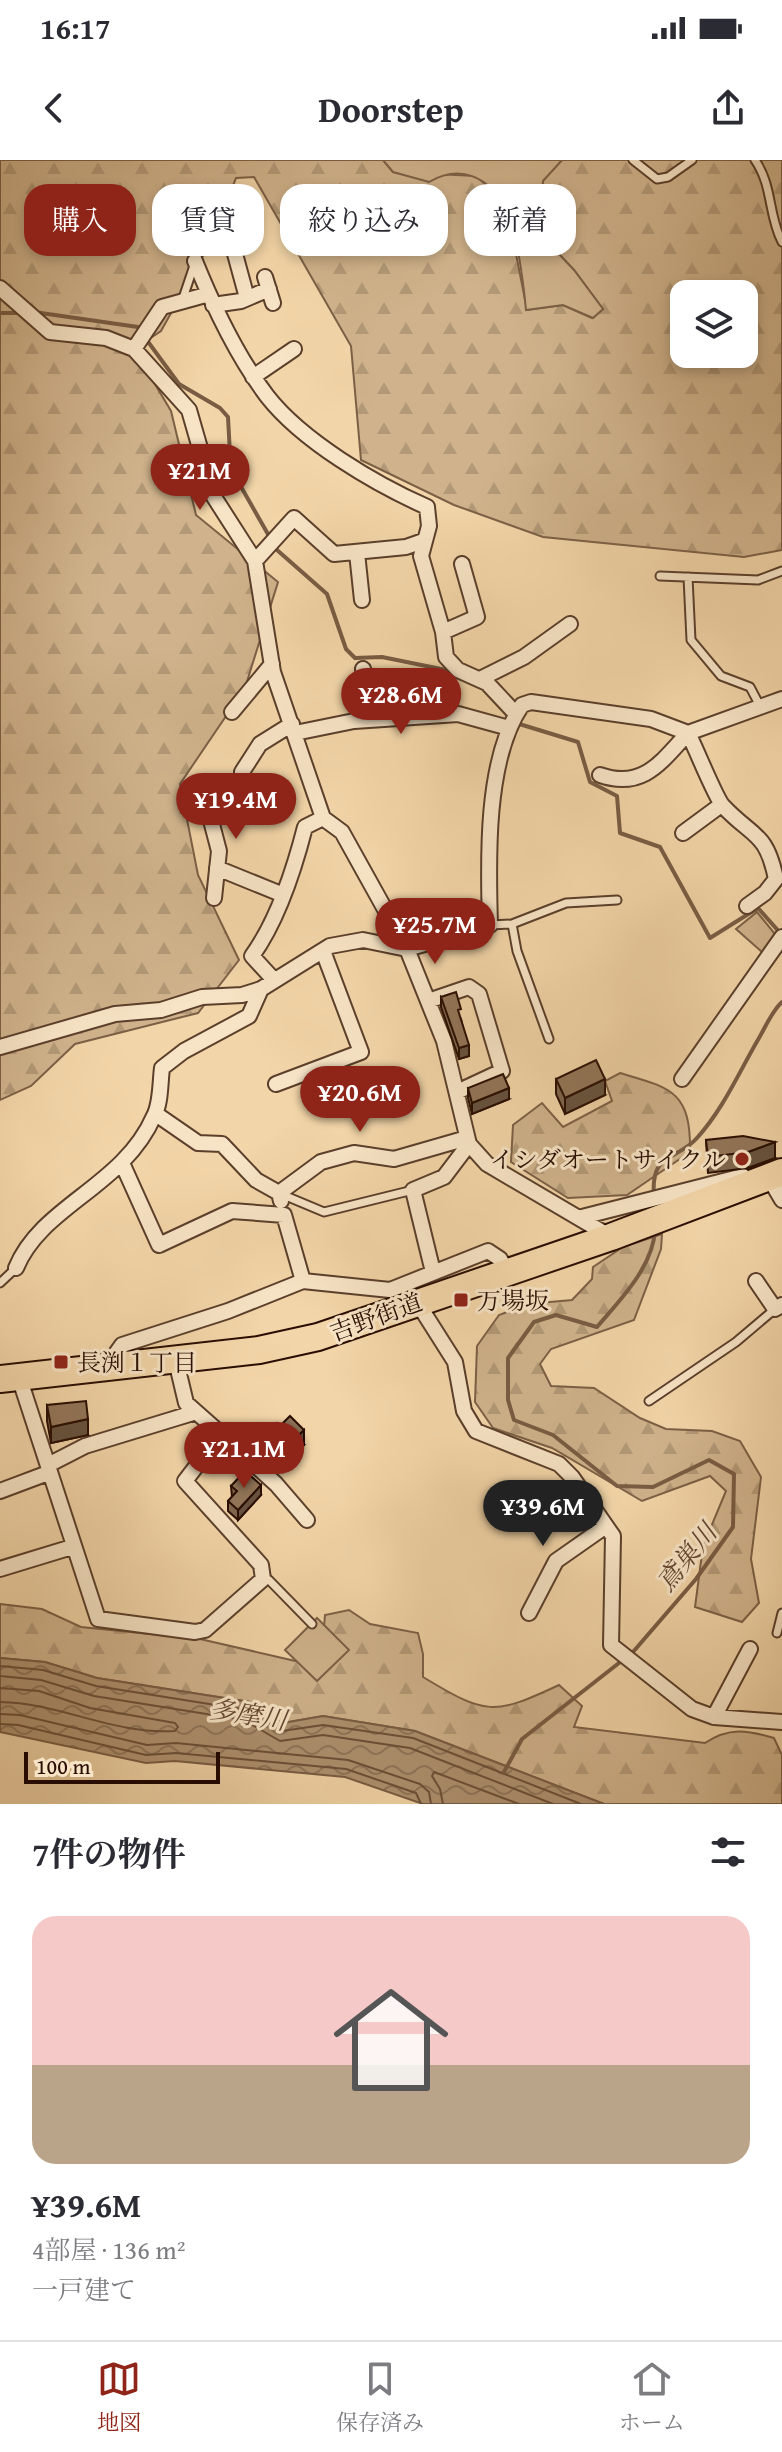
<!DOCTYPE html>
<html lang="ja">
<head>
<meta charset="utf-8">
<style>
  :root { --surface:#fff; --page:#f2f2f3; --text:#2b2b33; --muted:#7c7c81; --line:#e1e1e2; --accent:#8f2418 }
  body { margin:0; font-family:"Gentium Book Plus","Noto Serif JP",serif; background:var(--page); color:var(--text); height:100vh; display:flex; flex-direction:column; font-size:30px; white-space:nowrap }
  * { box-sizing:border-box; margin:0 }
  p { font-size:26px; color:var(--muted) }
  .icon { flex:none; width:44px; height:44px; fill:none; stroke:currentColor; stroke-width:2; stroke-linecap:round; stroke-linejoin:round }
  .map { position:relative; height:1644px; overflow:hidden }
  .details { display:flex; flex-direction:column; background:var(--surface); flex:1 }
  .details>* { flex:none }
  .guide { position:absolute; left:24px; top:24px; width:734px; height:72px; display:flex; gap:16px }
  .tools { position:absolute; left:670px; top:120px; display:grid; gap:16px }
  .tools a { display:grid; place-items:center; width:88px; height:88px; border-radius:16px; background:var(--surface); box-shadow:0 4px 12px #0003; font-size:40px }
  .scale { position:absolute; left:24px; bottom:20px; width:196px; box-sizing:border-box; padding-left:8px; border:4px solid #290d01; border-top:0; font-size:22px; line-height:28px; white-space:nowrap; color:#290d01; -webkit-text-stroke:6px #f7e4c6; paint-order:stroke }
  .price { position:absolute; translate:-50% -68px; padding:0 18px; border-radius:28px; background:var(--accent); color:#fff; font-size:26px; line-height:52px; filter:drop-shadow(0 2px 4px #0008) }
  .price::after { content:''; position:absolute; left:50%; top:48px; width:24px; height:18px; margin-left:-12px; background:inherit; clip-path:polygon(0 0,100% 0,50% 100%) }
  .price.on { background:#222; color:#fff }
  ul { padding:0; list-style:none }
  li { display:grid; align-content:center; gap:16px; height:424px; padding:0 32px }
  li+li { border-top:2px solid var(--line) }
  li span { display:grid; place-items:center; height:248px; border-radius:24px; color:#555 }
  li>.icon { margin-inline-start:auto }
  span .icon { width:144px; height:144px; fill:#fffc; stroke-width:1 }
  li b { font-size:34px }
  h2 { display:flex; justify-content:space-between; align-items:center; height:96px; padding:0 32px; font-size:34px }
  .tag { padding:0 28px; border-radius:24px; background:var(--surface); box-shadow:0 4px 12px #0003; font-size:28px; line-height:72px }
  .tag.on { background:var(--accent); color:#fff }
  .status { display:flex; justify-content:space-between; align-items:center; height:56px; padding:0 40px; background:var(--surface); direction:ltr }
  .status svg { height:22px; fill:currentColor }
  header { display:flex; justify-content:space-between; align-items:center; height:104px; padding:0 32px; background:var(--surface); font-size:36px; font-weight:800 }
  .tab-bar { display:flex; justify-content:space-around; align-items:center; height:112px; border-top:2px solid var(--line); background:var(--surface); font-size:22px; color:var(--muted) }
  .tab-bar a { display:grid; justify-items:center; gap:4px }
  .tab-bar .on { color:var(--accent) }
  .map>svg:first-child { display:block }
</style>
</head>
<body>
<div class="status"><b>16:17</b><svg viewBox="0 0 49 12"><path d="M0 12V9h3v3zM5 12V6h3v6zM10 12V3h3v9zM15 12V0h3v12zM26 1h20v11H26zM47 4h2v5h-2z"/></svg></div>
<header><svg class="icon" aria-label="back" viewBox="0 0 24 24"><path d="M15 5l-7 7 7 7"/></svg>Doorstep<svg class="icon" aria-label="share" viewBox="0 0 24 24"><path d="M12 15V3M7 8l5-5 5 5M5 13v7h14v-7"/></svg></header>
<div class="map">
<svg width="782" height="1644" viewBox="0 0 782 1644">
  <defs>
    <pattern id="forest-firs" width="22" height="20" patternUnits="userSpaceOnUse" patternTransform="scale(2)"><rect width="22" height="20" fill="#d0b38c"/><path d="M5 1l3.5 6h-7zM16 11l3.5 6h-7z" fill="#b39977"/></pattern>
    <pattern id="water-waves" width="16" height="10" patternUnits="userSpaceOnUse" patternTransform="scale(2)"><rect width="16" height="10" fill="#ae916f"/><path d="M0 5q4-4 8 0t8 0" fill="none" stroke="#8e7559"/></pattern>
  </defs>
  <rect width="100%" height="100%" fill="#f2d5a8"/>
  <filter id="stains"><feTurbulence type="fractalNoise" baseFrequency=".0025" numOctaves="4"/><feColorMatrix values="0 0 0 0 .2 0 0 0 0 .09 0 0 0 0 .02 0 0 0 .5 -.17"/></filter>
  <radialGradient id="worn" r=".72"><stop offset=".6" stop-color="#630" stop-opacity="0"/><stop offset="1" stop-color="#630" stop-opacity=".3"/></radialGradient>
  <path fill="url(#forest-firs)" stroke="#7c6046" stroke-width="2" fill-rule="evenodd" d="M0,0h383l10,12 84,4 30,32 20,102 36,-5 29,13 11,-9 -29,-39 -35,-37 4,-53 19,-20h220v390l-38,7 -201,-20 -89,-32 -93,-45 -10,-114 -97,-169 -18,1 -28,69 -47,84 -27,18 37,62 25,104 82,67 -33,106 -65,96 18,91 41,85 -41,53 -123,31 -44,42 -31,14zM684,134h60v60h-60z
    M620,913c51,15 71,18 70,79l-63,43 -59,3 -57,-36 2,-37 29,-22 21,24 49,-26 -7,-20z
    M662,1074l-1,15 -27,71 -83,29 -11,15 11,22 43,2 46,30 26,11 46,2 28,10 21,36 -10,82 8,44 -17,19 -47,-15 8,-61 23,-55 -16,-15 -68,25 -90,-53 -59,-20 -18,-26 2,-56 22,-31 29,-11 44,-4 20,-21 1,-12 30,-20z
    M0,1444l42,5 39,18 119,12 113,26 9,-14 3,-36 24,-5 21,14 48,9 5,21v23c63,38 70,39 136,8l23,21 -8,21 131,16c24,-16 42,-13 69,-5l8,17v49h-178l-189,-73 -92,-15 -40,7 -33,-21 -153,-24 -52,-16 -45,-4z"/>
  <path fill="#d0b38c" stroke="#7c6046" stroke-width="2" d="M383,0h179l-19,21 -4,52 35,37 29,39 -10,9 -30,-13 -37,5c-2,-22 -10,-86 -20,-103 -19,-31 -46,-43 -77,-25l-36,-10z
    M757,752l18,22 -13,18 -26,-23z
    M317,1458l32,32 -32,31 -32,-31z"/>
  <path fill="url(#water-waves)" stroke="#795c43" stroke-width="2" d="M0,1498l45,4 52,16 153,24 33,21 40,-7 92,15 189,73h-181l-78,-27 -170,-16 -29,2 -146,-31z"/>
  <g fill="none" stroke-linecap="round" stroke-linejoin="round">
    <path stroke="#6c4f38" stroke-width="2" d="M0,1506l43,4 53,16 151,24 35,21 41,-6 90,13 168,66
      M0,1516l41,4 53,16 150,24 36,21 43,-6 87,13 143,56
      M0,1528l39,3 51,17 85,15 3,4 -3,4c-61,4 -115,-28 -175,-29
      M0,1554l20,1 127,30 29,-2 172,17 72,24 9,8 2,12
      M0,1564l18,1 128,30 30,-2 170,16 70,24 5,11
      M443,1644l-3,-15 -8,-13 2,-4 85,32"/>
    <path stroke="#795c43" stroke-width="4" d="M34,152l104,15 3,5
      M0,153h21
      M146,179l33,45 41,24 8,9 2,37 10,31 37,65 50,44 19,55 9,9 27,-1 69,14
      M516,563l62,19 12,40 27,14 3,37 40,14 50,91 48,-30 23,26
      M654,1037c-4,-46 23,-36 43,-59 27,-30 42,-66 62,-100 7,-12 13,-27 23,-36
      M504,1612l18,-33 111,-87 63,-73 37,-52 1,-53 -25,-14 -56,27 -36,-1 -64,-51 -39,-15 -6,-20v-42l26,-36 22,-7 41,12c23,-27 56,-60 58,-97"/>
    <defs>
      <path id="lane" d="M633,0l24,19 11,-2 24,-17
        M755,0c18,26 13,55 27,82
        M182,141l26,-77
        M660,416l98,4 24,-9
        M688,417l3,63 30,36 29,11 10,19
        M512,764l54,-21 51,-3
        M490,765l22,-1 5,27 32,88
        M281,1034l43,18 89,-22
        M0,1123l16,-15
        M649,1241l87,-59 39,-33
        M263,1419l6,1 43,44
        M777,1473l5,-20"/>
      <path id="street" d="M235,94l12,44
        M195,101c19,47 41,94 72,135 35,45 108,88 160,111l2,19 -8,30 22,76 3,25 12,13 29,13 29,31
        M265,117l8,26
        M0,128l50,44 56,6 28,11 55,61 25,87 41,64 18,111 50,146 19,14 65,117 37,92 25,103 -25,33 -31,13 20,82
        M213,145l28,-4 28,-12
        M134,189l28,-42 47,-13
        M253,217l41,-28
        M357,393l5,47
        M255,401l39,-43 40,36 72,-7 17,-6
        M443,472l34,-15 -15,-53
        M363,509l14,50
        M480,519l44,-22 46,-33
        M232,552l40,-48
        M295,573l59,-12 104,-7 51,14
        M242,612l18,-28 32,-20
        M600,615c43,15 61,-13 88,-42 7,13 28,66 35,73 30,32 43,25 53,73l-11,14 -18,13
        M203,630l16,61 -5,47
        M683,673l38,-28
        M217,708l64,26
        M274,820l-22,-24c26,-36 42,-86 53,-129l18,-9
        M428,841l41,-14 10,7 23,77 -45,21
        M0,887l115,-33 46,-4 41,-13 40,-2 19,-6
        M682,919l100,-142
        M276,924l85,-32 -38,-101
        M156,954l42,29 24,1 34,36 23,13 2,8
        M469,984l18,20 124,73
        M122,1003l37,82 73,-34 52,4 19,66
        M769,1018l13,22
        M279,1033l42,-31 33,-9 40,6 73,-21
        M582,1057l161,-41
        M16,1108c26,-63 107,-81 138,-152 7,-13 6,-33 8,-48l22,-17 65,-35 12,-27 69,-43 33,-6 44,9 83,-24c-2,-64 -5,-166 32,-220l9,-3 120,17 37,14 94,-34
        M756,1121l19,28 7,-4
        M417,1142l38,60 9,49 12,20 83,33 13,13 41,59 -2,109 81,64 22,8 68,5
        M107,1206l15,-21 106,-34 75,-30 87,9 98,-39 12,8 7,12
        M19,1217l79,242 97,13 10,-2 58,-51 -2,-14 -76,-84 36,-47 -35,-31 -10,-42
        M221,1274l55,50 31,36
        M48,1305l37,-19 108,-33
        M0,1331l48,-18
        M0,1409l72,-22
        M529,1453l27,-52 50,-35
        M714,1557l36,-68"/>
      <path id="highway" d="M0,1219l259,-29 59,-13 293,-100 171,-65"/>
    </defs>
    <use href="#lane" stroke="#5b3f2b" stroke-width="11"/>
    <use href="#street" stroke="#5b3f2b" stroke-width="18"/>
    <use href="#highway" stroke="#290d01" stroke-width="30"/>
    <use href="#lane" stroke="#f7e4c6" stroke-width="7"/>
    <use href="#street" stroke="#f7e4c6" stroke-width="14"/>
    <use href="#highway" stroke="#f2d5a8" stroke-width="26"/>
  </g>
  <path fill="#7e654c" stroke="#290d01" stroke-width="2" d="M441,837l20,22 8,37 -10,3 -18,-52z
    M556,919l49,16 -40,19 -9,-20z
    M468,928l41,11 -37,15 -4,-16z
    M706,980l69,18 -27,10 -40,5z
    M47,1245l41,30 -37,8 -4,-22z
    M260,1280l44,5 -18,17 -4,-4 -9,10 -13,-12z
    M231,1326l30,9 -23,25 -10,-9v-10l4,-4z"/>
  <path fill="#66523e" stroke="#290d01" stroke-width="2" d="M469,885v11l-10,3v-11z
    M605,919v16l-40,19v-16z
    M509,928v11l-37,15v-11z
    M775,982v16l-27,10v-16z
    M88,1259v16l-37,8v-16z
    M304,1270v15l-18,17v-15z
    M282,1283v15l-9,10v-16z
    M261,1325v10l-23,25v-10z"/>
  <path fill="#927558" stroke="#290d01" stroke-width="2" d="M456,832l5,17 -3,1 11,35 -10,3 -18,-51z
    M596,900l9,19 -40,19 -9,-19z
    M503,914l6,14 -37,15 -4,-15z
    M743,976l32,6 -27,10 -40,5 -2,-17z
    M86,1241l2,18 -37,8 -4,-22z
    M290,1256l14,14 -18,17 -4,-4 -9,9 -13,-12 17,-17 3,3z
    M245,1311l16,14 -23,25 -10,-9 9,-10 -6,-5z"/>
  <g fill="#8f2418" stroke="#f7e4c6" stroke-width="3">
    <circle cx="742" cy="999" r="8"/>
    <rect x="453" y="1132" width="16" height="16" rx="4"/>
    <rect x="53" y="1194" width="16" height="16" rx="4"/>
  </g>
  <g text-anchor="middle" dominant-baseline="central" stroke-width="6" stroke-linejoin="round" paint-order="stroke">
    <g font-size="24" fill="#290d01" stroke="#f7e4c6" text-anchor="start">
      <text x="726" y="999" text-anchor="end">イシダオートサイクル</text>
      <text x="477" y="1140">万場坂</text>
      <text x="77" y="1202">長渕１丁目</text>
    </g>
    <g font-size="24" fill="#290d01" stroke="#f7e4c6">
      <text transform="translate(376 1157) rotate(-20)">吉野街道</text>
    </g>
    <g font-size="26" font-style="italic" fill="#654832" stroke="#f7e4c6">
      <text transform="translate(686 1397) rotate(-51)">鳶巣川</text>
      <text transform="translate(248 1554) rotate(9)">多摩川</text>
    </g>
  </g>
  <rect width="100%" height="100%" filter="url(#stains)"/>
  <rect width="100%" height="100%" fill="url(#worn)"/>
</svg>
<div class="tools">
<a><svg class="icon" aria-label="layers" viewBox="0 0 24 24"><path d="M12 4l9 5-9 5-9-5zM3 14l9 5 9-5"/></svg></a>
</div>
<div class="scale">100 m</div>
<b class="price" style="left:200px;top:352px">¥21M</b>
<b class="price" style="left:401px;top:576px">¥28.6M</b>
<b class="price" style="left:236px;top:681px">¥19.4M</b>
<b class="price" style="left:435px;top:806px">¥25.7M</b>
<b class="price" style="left:360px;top:974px">¥20.6M</b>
<b class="price" style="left:244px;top:1330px">¥21.1M</b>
<b class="price on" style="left:543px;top:1388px">¥39.6M</b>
<div class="guide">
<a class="tag on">購入</a>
<a class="tag">賃貸</a>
<a class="tag">絞り込み</a>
<a class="tag">新着</a>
</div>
</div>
<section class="details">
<h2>7件の物件<svg class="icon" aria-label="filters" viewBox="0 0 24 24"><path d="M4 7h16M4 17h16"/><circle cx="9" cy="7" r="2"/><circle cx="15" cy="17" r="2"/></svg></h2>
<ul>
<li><span style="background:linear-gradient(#f6c9c9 60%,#b9a48a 0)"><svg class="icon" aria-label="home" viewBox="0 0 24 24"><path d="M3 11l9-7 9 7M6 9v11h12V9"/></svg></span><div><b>¥39.6M</b><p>4部屋 · 136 m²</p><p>一戸建て</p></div></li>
</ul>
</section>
<nav class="tab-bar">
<a class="on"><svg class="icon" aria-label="map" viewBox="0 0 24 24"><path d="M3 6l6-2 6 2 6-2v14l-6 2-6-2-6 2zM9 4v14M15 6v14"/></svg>地図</a>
<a><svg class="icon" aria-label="saved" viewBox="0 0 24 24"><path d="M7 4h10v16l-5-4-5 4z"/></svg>保存済み</a>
<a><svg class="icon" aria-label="home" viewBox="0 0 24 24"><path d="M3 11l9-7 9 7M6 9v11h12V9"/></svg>ホーム</a>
</nav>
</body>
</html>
